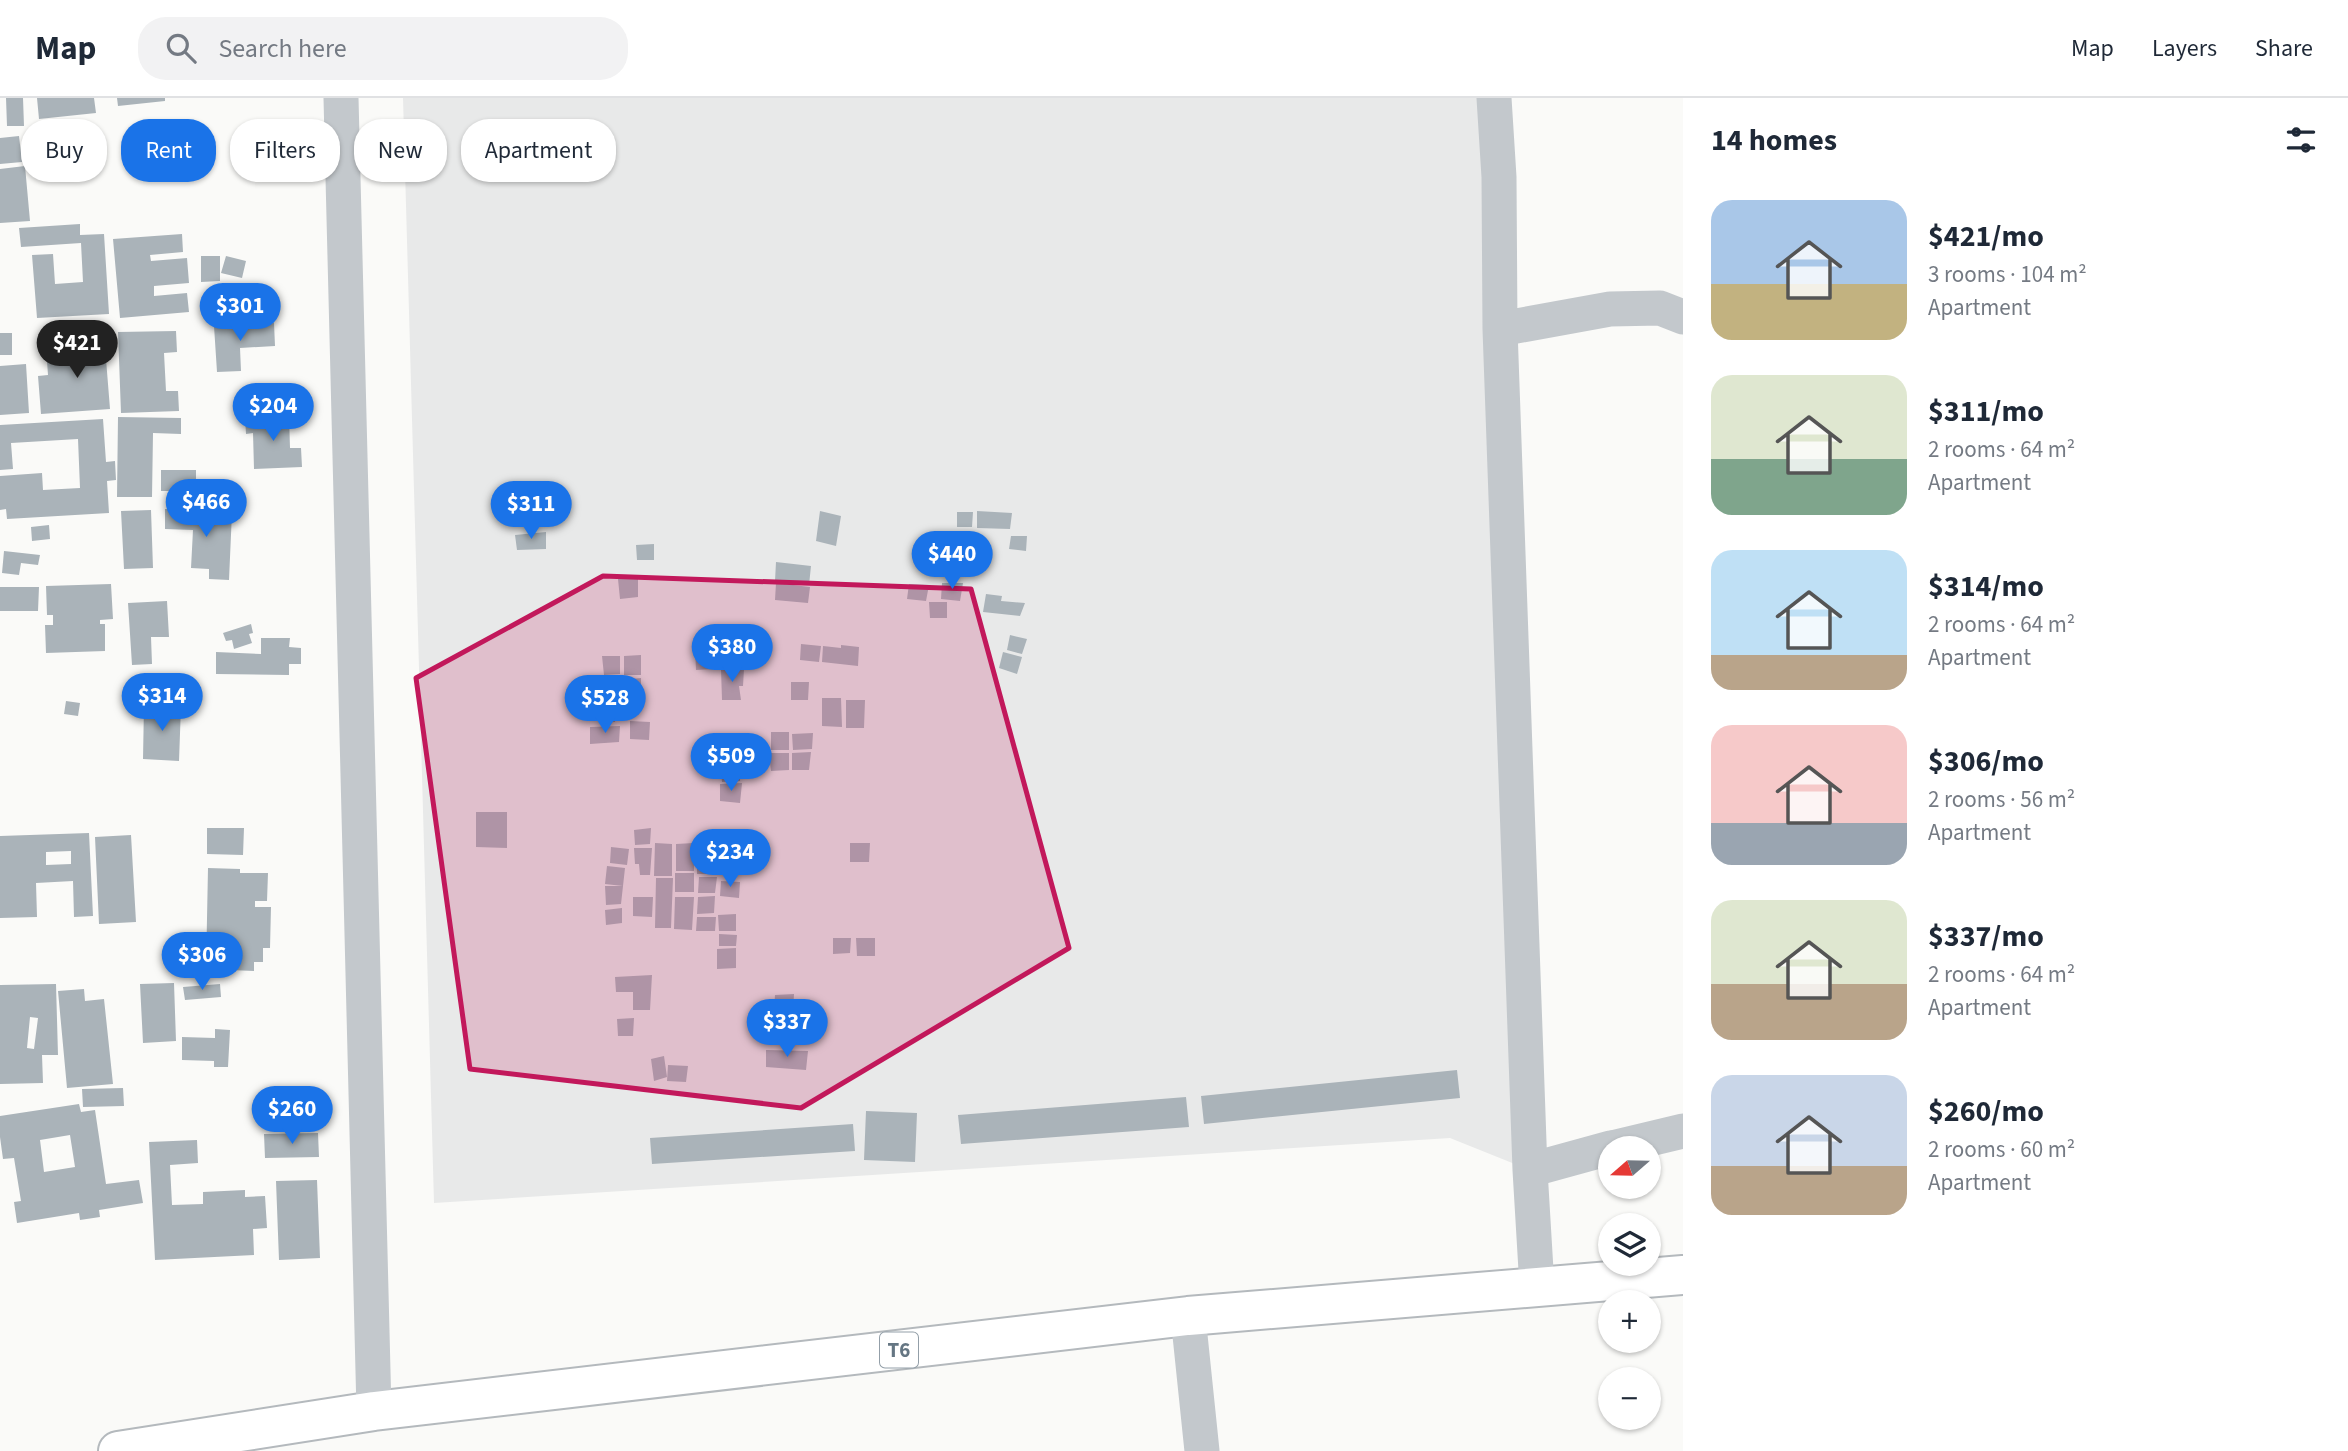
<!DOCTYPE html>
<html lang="en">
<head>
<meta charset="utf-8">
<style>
  :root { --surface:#fff; --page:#f2f2f3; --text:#1f2937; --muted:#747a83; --line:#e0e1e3; --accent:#1a73e8 }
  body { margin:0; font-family:"Source Sans 3",sans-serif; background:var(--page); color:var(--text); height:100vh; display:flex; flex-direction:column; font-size:26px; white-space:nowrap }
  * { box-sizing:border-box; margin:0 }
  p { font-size:23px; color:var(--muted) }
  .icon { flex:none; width:38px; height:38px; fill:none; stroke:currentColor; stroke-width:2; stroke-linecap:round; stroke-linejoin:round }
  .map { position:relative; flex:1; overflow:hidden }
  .panel { display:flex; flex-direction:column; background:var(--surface); width:665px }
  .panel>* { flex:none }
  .banner { position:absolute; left:21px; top:21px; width:665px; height:63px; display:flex; gap:14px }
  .needle { width:46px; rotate:250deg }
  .fabs { position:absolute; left:1598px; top:1038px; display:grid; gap:14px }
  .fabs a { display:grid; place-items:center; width:63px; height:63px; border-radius:50%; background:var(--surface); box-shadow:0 2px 5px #0004; font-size:35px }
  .price { position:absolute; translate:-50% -60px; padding:0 16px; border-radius:24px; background:var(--accent); color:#fff; font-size:23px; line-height:46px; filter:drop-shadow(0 2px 4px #0008) }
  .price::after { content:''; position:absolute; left:50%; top:42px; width:21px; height:16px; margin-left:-10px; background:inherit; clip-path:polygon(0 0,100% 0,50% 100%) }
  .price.on { background:#222; color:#fff }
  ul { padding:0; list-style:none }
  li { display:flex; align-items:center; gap:21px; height:175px; padding:0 28px }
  li span { display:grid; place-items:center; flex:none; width:196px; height:140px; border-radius:21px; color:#555 }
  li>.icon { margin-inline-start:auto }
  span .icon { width:84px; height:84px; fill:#fffc; stroke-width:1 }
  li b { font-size:30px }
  h2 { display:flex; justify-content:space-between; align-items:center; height:84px; padding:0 28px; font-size:30px }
  .chip { padding:0 24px; border-radius:28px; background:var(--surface); box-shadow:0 2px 5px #0004; font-size:24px; line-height:63px }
  .chip.on { background:var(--accent); color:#fff }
  header { display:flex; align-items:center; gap:42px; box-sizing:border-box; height:98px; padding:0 35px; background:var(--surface); border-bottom:2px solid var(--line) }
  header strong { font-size:33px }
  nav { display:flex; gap:38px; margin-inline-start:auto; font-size:24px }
  .search { width:490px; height:63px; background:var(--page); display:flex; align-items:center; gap:18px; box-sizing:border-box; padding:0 24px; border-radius:28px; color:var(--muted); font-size:26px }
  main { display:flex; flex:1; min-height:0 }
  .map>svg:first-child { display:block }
</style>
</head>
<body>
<header>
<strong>Map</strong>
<div class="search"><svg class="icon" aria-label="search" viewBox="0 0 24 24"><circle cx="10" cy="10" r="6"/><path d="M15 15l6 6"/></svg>Search here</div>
<nav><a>Map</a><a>Layers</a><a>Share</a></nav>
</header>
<main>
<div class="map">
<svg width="1683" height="1353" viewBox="0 0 1683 1353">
  <rect width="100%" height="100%" fill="#fafaf8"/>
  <path fill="#e8e9e9" d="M403,0h1089l38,1072 -80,-32 -1016,65z"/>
  <path fill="#aab3b9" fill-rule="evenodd" d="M6,0h17l1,28h-17z
    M37,0h57l2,15 -57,6z
    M117,0h48v3l-47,5z
    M19,38l3,26 -22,2v-26z
    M25,68l5,55 -30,2v-54z
    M80,126v11l24,-1 5,80 -72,4 -5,-63 21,-1 2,30 28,-2 -2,-39 -60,4 -2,-19z
    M182,136l1,18 -33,3 1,6 36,-3 2,25 -35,3v10l33,-3 2,19 -69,6 -7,-79z
    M201,158h19v25l-19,1z
    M226,158l20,5 -4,17 -21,-5z
    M274,225l1,23 -35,2 1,23 -24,1 -3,-46z
    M176,233l1,21 -13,1 2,38h12l1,20 -58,2 -3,-81z
    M0,235h12v22h-12z
    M104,236l6,75 -69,5 -3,-38 10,-1 -1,-14 31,-2 -2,-23z
    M26,266l3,49 -29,2v-49z
    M289,318l1,32h11l1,19 -48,2 -1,-36 -7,1 -1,-17z
    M118,319l63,1v16l-28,-1 -1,64h-35z
    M103,321l3,43 9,-1 1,19 -9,1 2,32 -102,6 -1,-10 -6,1v-34l42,-3 1,17 37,-2 -2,-49 -67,4 2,26 -13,1v-45z
    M161,372h35v36h-17v-15h-18z
    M165,411l67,3 -3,68 -20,-1v-10l-18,-1 2,-38 -28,-1z
    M151,412l2,58 -29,1 -3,-58z
    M820,413l21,5 -5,30 -20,-5z
    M977,413l35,2 -2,16 -33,-1z
    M957,414h16l-1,15h-15z
    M49,427l1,14 -18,2 -1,-14z
    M546,434v17l-29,1 -2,-15z
    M1011,438h16l-1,15 -17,-2z
    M654,446v16h-17l-1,-15z
    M4,453l36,4 -2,10 -17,-2 -2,12 -17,-2z
    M776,464l35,4 -2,19 -34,-4z
    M638,480v19l-18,2 -2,-20z
    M776,485l34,4 -2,16 -33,-3z
    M942,485h21l-3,18 -19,-2z
    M111,486l2,35 -13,1v4h5v27l-59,2 -1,-28h8v-10h-6l-1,-29z
    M909,486l20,1 -3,16 -19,-2z
    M0,489h39l-1,24h-38z
    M986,496l16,2 -1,5 24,2 -5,13 -37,-4z
    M167,503l2,36h-18l1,27 -20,1 -4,-62z
    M929,504h18v16h-17z
    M251,526l2,9 -4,1 3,9 -18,6 -2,-9 -6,1 -3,-8z
    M731,529l20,3 -3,22 -19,-2z
    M1010,537l17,4 -5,15 -15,-4z
    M261,540h29l-1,9 12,1v16h-12v11l-73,-1v-22l45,2z
    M801,546l20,2 -2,16 -19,-2z
    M841,547l18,2 -1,19 -36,-4 1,-16 18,2z
    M695,551h20l-1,20 -18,1z
    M1003,554l19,5 -5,17 -18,-6z
    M641,557v20h-17v-19z
    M602,558h18v18l-16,1z
    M721,571h23l-1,17h-4l2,14h-19z
    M641,580v19h-18l-1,-17z
    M791,584h18l-1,18h-17z
    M601,598l18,2 -4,24 -16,-2z
    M822,600h19l1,29 -20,-1z
    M846,602h19l-1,28h-18z
    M66,603l14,2 -2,13 -14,-2z
    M144,607l37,1 -2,55 -36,-2z
    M630,623l20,1 -1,18 -19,-1z
    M620,628l-1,16 -29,2v-17z
    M771,634h18v18h-18z
    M813,635l-1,16 -19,1 -1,-16z
    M811,654l-2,18h-17v-17z
    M769,655h20v17l-18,1z
    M720,666h20v17l-18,1z
    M742,685l-2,20 -20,-2v-17z
    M476,714h31v36l-31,-1z
    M207,730h37l-1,27 -36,-1z
    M651,730l-1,16 -15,1 -1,-15z
    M89,735l4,83 -19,1 -1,-36 -37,2 1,34 -37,1v-82zM71,753v13l-25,1v-13z
    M131,737l5,87 -37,2 -4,-87z
    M721,744l19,1v31l-19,-1z
    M655,745l17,1v32h-18z
    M694,745v28h-18v-27z
    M697,745h21l-2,31h-19z
    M850,745h20l-1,19h-19z
    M611,749l18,2 -2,16 -17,-2z
    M634,750h18l-2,27h-10l-1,-11h-4z
    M607,768l18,2 -2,18 -18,-2z
    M208,770l32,1v4h28l-1,28h-12v6h16l-1,41h-7v14h-9v9l-48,-2z
    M675,775h19v19h-19z
    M699,779h18l-2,16h-17z
    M656,780h17l-2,50h-16z
    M721,783l19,1 -1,16 -19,-2z
    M605,788h18l-2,18 -15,1z
    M715,798l-1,17 -17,1 1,-17z
    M633,799h20l-1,20 -19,-1z
    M675,799h19l-2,33 -18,-1z
    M622,810v15l-16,2 -1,-15z
    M736,816v17h-17l-1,-16z
    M697,819h19l-1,14h-19z
    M719,836l18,1 -1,11h-17z
    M833,840h18l-1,15 -17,1z
    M856,840h19v18h-18z
    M736,850v20l-19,1v-20z
    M652,877l-2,35h-17v-18h-17l-1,-15z
    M174,885l2,58 -33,2 -3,-59z
    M56,886l2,71h-16l1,28 -43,1v-99zM30,919l8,1 -4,31 -7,-1z
    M220,886l1,13 -36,3 -2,-13z
    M84,891l1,12 19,-2 9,85 -46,4 -9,-97z
    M794,896l-1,16h-19l1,-15z
    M634,920l-1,18h-15l-1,-17z
    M215,931l15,1 -2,37h-14v-6l-32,-1v-23l33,1z
    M766,952l42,1 -2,19 -40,-3z
    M664,958l3,21 -13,4 -3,-22z
    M668,967l20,1 -2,16 -19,-1z
    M1457,972l3,28 -256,26 -3,-28z
    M123,990l1,18 -41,1 -1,-18z
    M1186,999l3,30 -228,17 -3,-29z
    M79,1006l2,8 14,-2 11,74 33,-4 4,23 -44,7 1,7 -20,3 -1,-7 -62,10 -3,-21 7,-1 -7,-43 -11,1 -3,-22v-21zM70,1037l5,32 -31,5 -4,-32z
    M866,1013l51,2 -2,49 -51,-2z
    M853,1026l2,27 -203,13 -2,-26z
    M318,1035l1,24 -54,1 -1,-24z
    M197,1042l1,23 -28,2 2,40 31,-1v-12l42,-2v7l20,-1 2,32 -14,1 1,26 -99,5 -6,-118z
    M317,1082l3,78 -41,2 -3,-79z"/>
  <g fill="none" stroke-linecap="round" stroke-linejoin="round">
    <defs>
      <path id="highway" d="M118,1353l256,-40 814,-95 495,-41"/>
    </defs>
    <use href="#highway" stroke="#b4b9bd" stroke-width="42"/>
    <path stroke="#c3c8cc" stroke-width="35" d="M341,0l33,1313
      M1494,0l5,79 1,152 30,841 7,117
      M1500,231l110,-20 50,-1 23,9
      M1612,1050l71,-17
      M1530,1072l80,-22
      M1188,1218l14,135"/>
    <use href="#highway" stroke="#fff" stroke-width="38"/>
  </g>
  <path fill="#c2185b" fill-opacity="0.2" stroke="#c2185b" stroke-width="5" stroke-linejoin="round" d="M603,478l368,13 98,359 -268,160 -331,-39 -54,-391z"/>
  <g text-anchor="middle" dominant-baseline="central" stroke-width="7" stroke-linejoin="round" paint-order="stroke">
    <rect fill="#fff" stroke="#939fa8" stroke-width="2" x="880" y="1234.5" width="38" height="35" rx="5"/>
    <g font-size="21" font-weight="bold" fill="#657683">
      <text x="899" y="1252">T6</text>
    </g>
  </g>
</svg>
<div class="fabs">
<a><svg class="needle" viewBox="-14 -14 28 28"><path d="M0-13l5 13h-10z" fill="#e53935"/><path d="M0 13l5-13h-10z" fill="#747a83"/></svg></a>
<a><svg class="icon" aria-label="layers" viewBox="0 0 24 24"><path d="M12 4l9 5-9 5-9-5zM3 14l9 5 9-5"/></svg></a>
<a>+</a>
<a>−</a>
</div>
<b class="price" style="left:240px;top:245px">$301</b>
<b class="price on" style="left:77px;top:282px">$421</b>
<b class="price" style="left:273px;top:345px">$204</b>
<b class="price" style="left:206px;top:441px">$466</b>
<b class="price" style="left:531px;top:443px">$311</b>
<b class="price" style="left:952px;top:493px">$440</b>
<b class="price" style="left:732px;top:586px">$380</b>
<b class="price" style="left:162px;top:635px">$314</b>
<b class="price" style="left:605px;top:637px">$528</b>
<b class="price" style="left:731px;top:695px">$509</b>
<b class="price" style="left:730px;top:791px">$234</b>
<b class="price" style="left:202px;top:894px">$306</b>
<b class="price" style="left:787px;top:961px">$337</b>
<b class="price" style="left:292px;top:1048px">$260</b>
<div class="banner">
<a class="chip">Buy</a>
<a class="chip on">Rent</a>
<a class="chip">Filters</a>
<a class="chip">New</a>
<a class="chip">Apartment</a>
</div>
</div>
<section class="panel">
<h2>14 homes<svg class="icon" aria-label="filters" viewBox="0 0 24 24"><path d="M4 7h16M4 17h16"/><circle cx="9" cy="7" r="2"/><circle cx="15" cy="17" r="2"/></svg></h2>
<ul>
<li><span style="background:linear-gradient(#a9c7e8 60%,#c2b280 0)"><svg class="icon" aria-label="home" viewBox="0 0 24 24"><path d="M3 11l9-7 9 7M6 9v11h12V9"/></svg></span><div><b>$421/mo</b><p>3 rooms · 104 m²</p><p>Apartment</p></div></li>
<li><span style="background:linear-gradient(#dfe7d0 60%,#7fa58c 0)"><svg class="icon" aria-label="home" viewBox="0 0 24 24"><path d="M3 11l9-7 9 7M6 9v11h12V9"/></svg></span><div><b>$311/mo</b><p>2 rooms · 64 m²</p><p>Apartment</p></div></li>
<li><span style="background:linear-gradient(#bfe0f5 75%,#b9a48a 0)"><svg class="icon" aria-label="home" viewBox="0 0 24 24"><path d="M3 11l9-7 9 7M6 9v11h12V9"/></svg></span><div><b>$314/mo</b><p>2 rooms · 64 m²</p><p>Apartment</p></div></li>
<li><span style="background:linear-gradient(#f6c9c9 70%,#9aa5b1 0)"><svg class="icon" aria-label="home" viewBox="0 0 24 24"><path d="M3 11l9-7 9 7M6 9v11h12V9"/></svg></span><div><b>$306/mo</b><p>2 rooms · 56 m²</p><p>Apartment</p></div></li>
<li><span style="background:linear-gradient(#dfe7d0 60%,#b9a48a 0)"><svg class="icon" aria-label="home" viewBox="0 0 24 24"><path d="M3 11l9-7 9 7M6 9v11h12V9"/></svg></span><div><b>$337/mo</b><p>2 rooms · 64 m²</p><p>Apartment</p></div></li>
<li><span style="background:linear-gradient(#c9d6e8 65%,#b9a48a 0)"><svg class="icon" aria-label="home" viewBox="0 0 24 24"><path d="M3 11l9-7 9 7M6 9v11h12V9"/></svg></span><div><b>$260/mo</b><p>2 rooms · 60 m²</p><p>Apartment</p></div></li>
</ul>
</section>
</main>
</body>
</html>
